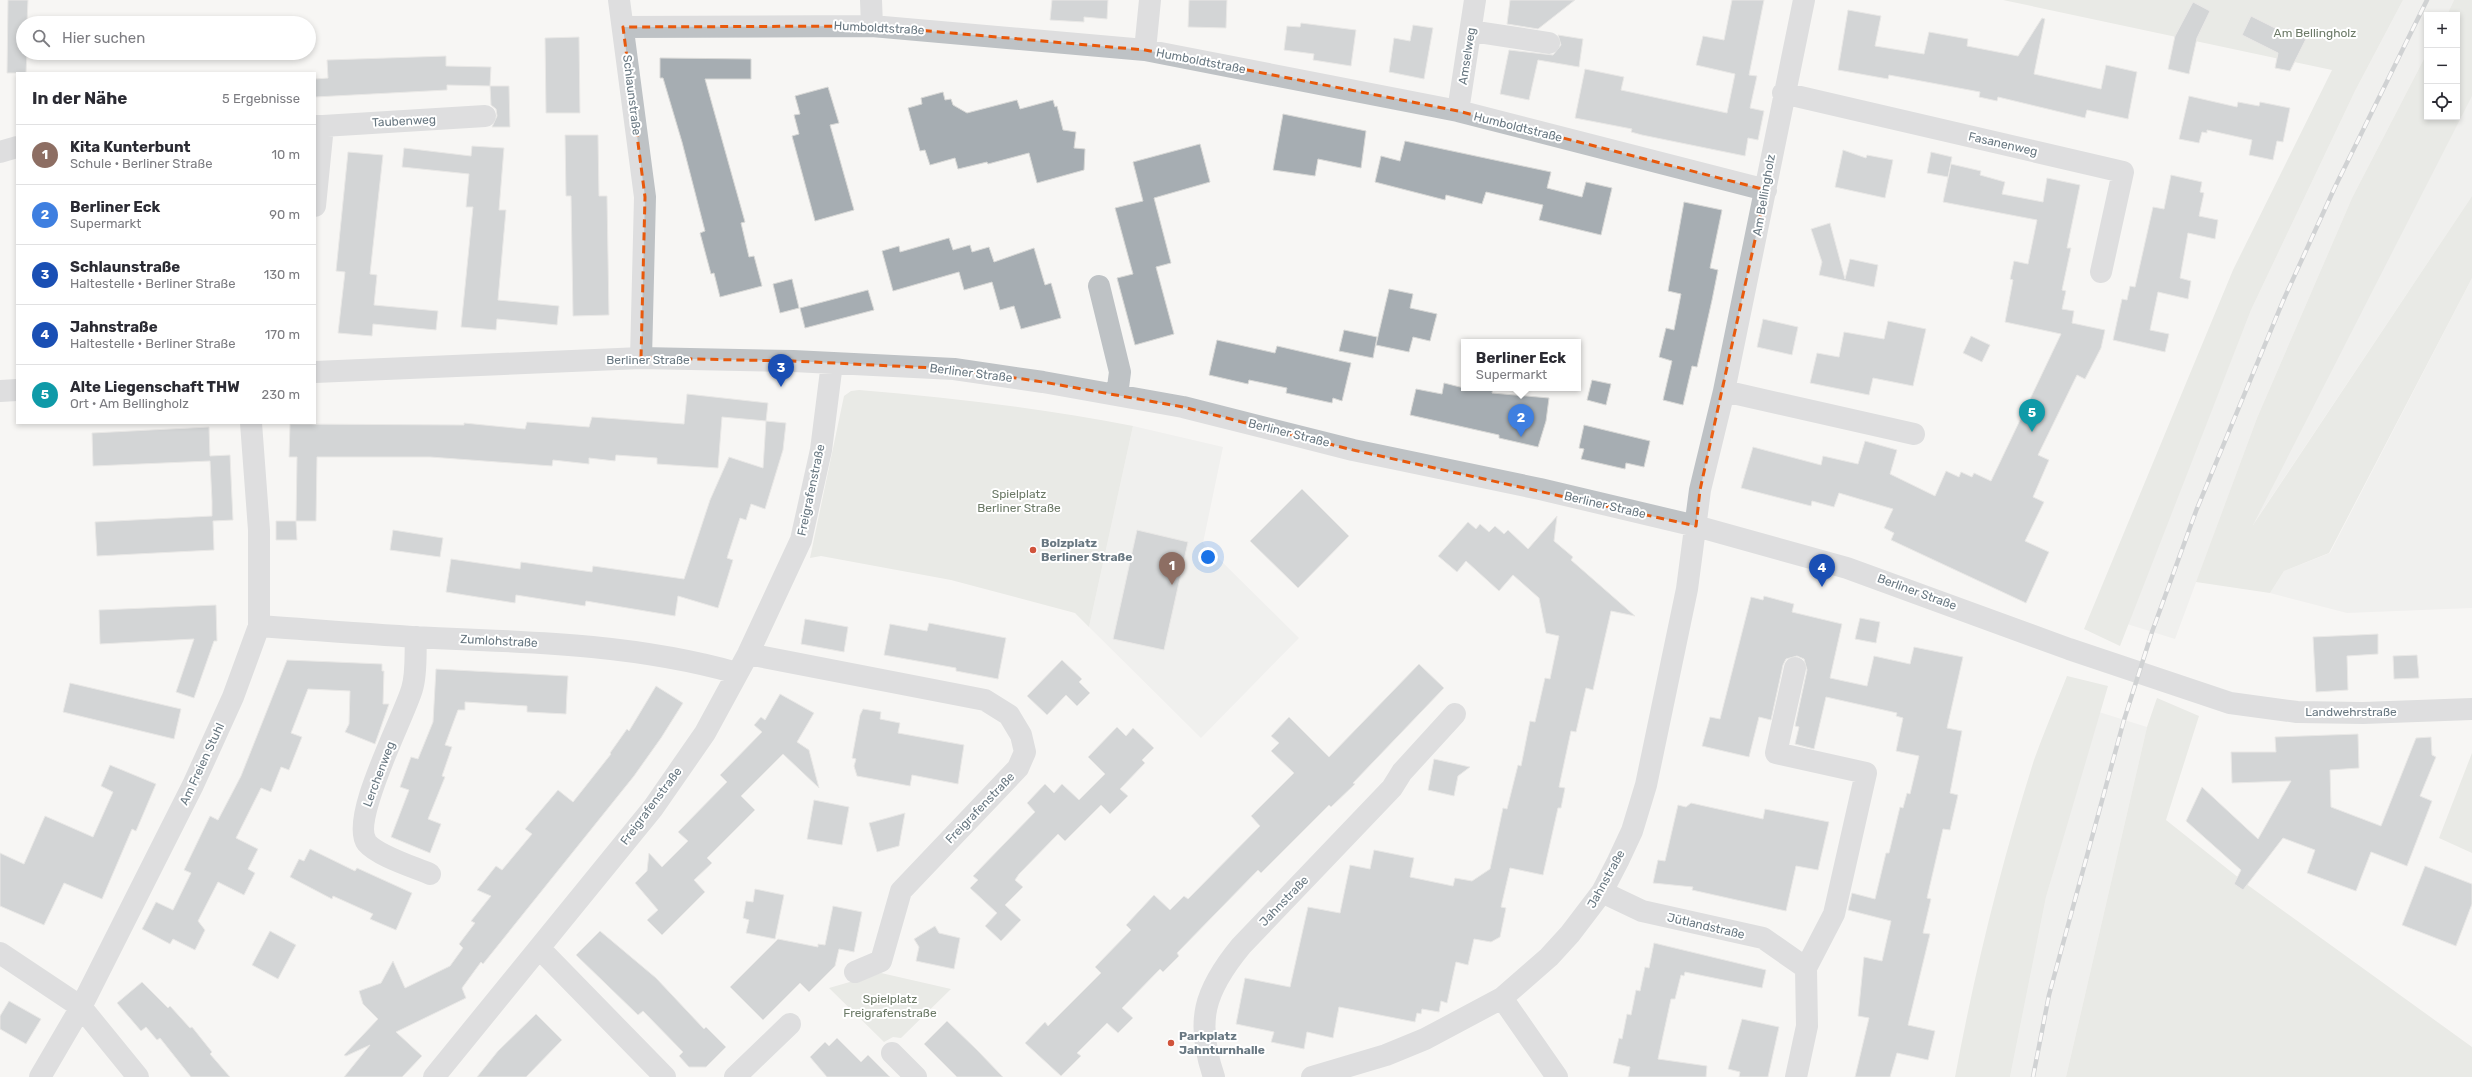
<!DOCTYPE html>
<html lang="de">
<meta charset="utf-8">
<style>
body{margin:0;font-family:Rubik,sans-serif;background:#f2f2f3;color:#2b2b33}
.controls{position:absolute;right:12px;top:12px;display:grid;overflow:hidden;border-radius:0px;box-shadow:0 2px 6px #0003}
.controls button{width:36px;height:36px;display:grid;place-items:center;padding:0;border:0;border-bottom:1px solid #e1e1e2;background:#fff;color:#2b2b33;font:20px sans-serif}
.you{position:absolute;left:1208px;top:557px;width:14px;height:14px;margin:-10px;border:3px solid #fff;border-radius:50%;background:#1a73e8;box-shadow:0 0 0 6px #1a73e833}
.badge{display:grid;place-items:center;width:26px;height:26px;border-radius:50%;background:#d93025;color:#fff;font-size:13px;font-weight:700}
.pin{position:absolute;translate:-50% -33px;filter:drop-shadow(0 1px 2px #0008)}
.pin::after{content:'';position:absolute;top:21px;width:14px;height:12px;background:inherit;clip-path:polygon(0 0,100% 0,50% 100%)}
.popup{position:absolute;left:1461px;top:339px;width:120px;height:52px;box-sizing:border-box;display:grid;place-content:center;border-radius:0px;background:#fff;filter:drop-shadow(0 1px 3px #0005);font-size:13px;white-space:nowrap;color:#7c7c81}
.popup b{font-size:15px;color:#2b2b33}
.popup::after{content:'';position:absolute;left:50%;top:100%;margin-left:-8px;border:8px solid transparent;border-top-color:#fff}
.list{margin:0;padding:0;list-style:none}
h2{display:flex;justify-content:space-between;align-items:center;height:52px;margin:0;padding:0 16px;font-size:17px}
h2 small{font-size:13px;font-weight:400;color:#7c7c81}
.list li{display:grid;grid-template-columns:26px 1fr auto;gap:12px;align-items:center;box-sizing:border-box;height:60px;padding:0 16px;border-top:1px solid #e1e1e2}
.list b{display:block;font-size:15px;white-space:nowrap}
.list p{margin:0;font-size:13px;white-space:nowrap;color:#7c7c81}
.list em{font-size:13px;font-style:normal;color:#7c7c81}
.icon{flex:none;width:22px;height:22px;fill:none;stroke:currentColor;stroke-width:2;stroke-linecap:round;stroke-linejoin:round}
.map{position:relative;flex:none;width:2472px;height:1077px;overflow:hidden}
.search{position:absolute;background:#fff;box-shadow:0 2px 6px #0003;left:16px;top:16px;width:300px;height:44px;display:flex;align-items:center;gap:10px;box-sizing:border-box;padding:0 14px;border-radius:22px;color:#7c7c81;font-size:15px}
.panel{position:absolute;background:#fff;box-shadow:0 2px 6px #0003;left:16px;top:72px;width:300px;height:352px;border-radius:0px}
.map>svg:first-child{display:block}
</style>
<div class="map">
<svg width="2472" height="1077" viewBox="0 0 2472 1077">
<rect width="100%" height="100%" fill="#f7f6f4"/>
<path fill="#e7e8e7" d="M2403,0H2454L2447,15H2427V53L2352,198L2257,418L2175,639L2127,624L2251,310L2355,91Z
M2472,95V196L2250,529Z
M2472,278V608L2347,613L2270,593L2284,571L2330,553Z
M1133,426L1223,447L1203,543L1299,638L1201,738L1089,627Z
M2099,712L2147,727L2066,1077H2010L2046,897Z"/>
<path fill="#d7dbd4" d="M2003,0H2403L2355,91L2251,310L2120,646L2084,629L2233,270L2332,70Z
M2454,0H2472V96L2253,525L2472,196V278L2329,553L2284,571L2270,593L2196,582L2257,418L2352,198L2427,53V117H2457V15H2447Z
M859,390C952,398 1042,408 1133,426L1089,627L1075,613L951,580L821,556L810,558L844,396L851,391Z
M2067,676L2108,686L2046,897L2010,1077H1955C1975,970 2001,864 2034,760C2044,732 2056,704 2067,676Z
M2157,698L2199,716L2166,820L2249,886L2472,1047V1077H2066L2147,727Z
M2472,753V853L2439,838Z
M881,973L951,989L901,1038L893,1037L884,1042L829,988Z"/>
<path fill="#a6adb2" stroke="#d8d8d6" d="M8,0H28L27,23H23V53H27L26,73H7Z
M1052,0H1108L1107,19L1084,17V22L1050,20Z
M1189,0H1227L1226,28L1188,27Z
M1510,0H1575L1538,29L1507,24Z
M1732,0H1764L1749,75L1757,76L1750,108L1764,111L1758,140L1748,138L1745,156L1642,135L1631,132L1632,129L1575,118L1585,69L1624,77L1621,90L1727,113L1735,74L1696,65L1703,36L1724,40Z
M2193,2L2210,11L2197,38L2189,74L2168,69L2175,36Z
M1848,10L1881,16L1875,46L1924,54L1929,32L1968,39L1967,46L2018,56L2042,18L2045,19L2034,74L2101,89L2106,65L2137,72L2128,119L2087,110L2085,118L1998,97L1997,101L1979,97L1980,92L1889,75L1888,79L1838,70Z
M2251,16L2285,33L2288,28L2307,37L2290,71L2275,68L2278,53L2242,35Z
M1301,23L1356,30L1351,66L1313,60L1314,54L1284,50L1287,26L1300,27Z
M1413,25L1433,28L1424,79L1389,72L1394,38L1410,41Z
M1558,35L1583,39L1579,67L1538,60L1529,100L1500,94L1509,50L1553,55L1561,45Z
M579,37L580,113H546L545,38Z
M446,56V66L491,67L490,86L447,85V90L315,97V79L328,78L327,60Z
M660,58L751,59V79H705L745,222L741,223L749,257L754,256L762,286L720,297L714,273L711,274L700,233L705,231L682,142L663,78H660Z
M490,86H509L510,127H492L497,116L496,109L491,105Z
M828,87L839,123L830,125L854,210L815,221L792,136L799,134L794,115L800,114L795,96Z
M943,92L945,100L951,99L953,105L967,113L1017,100L1020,109L1053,100L1055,107L1057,106L1063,130L1076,132L1074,148L1085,149L1084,170L1037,183L1029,153L988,164L987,162L958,169L955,158L930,165L925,150L920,151L908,108L922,104L921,98Z
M2189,96L2237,107L2238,102L2259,106L2260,102L2290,108L2283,142L2277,141L2273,160L2249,155L2252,140L2207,130V133L2202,132L2199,143L2179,139Z
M1283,114L1366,131L1361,168L1318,159L1315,176L1273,170Z
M565,135H598L599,196H607L609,315L573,316L571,196H566Z
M1405,141L1551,172L1547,188L1582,197L1586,182L1612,188L1601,235L1539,220L1543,205L1486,192L1482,204L1446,195L1445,200L1375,182L1381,156L1400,161Z
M1200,144L1210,182L1154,198L1171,263L1156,267L1174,334L1135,345L1117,278L1133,274L1115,208L1143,201L1133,162Z
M472,146L504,148L499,210H506L498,300L559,306L557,325L497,319L496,330L461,327L473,207H466L469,174L402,167L404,148L471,156Z
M1843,150L1866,158L1867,155L1893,160L1885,198L1835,187Z
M348,152L383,155L370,274L377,275L374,305L438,311L436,330L373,324L372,336L338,333L345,272L336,271Z
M1931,152L1952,157L1948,177L1927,173Z
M1951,164L1981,171L1980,175L2005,182L2002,194L2043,202L2047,178L2080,185L2067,248H2071L2062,290L2066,291L2062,309L2074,311L2072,323L2105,330L2101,348L2085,379L2077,375L2038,455L2049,460L2033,497L2044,502L2025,541L2049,552L2026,603L1891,540L1894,533L1884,528L1893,509L1839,493L1834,507L1812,501L1811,506L1741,488L1753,447L1821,465L1823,456L1858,464L1865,441L1897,450L1890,474L1935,496L1946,471L1959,477L1961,472L1972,477L1974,473L1991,481L2061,334L2005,322L2013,280L2010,279L2014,261L2028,264L2037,220L1943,202Z
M2171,175L2202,182L2200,192L2204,193L2199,216L2218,220L2215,239L2188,233L2180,278L2191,281L2188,299L2158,292L2150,330L2169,334L2165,352L2113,340L2122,299L2127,300L2130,286L2135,287L2153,207L2164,209Z
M1684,202L1722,210L1710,268L1718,270L1712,300L1697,367L1692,366L1683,405L1663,400L1672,361L1659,357L1666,328L1674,330L1681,294L1668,291Z
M1830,223L1845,279L1850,259L1878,265L1874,287L1819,275L1822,262L1811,229Z
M949,238L953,250L970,245L972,252L989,247L994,262L1034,248L1045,285L1051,283L1061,318L1021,329L1014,306L1000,310L992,282L964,290L959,272L893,291L882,251L899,246L900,252Z
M792,279L799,308L780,313L773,284Z
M1389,289L1413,294L1410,308L1437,314L1430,341L1413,337L1409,352L1376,345Z
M868,290L874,310L805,328L800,308Z
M1763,319L1798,327L1792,355L1757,347Z
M1888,321L1926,329L1913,386L1873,378L1869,395L1810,383L1817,353L1839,357L1844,332L1884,339Z
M1344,330L1377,337L1373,358L1339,351Z
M1971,336L1990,345L1982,362L1963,353Z
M1217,340L1275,353L1277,346L1351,363L1342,401L1333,398L1332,403L1286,393L1287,388L1249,380L1248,384L1209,375Z
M1592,380L1611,384L1606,405L1587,400Z
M1444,383L1464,388H1493L1492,393L1549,398L1546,421L1538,447L1499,438V435L1410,415L1416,389L1442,394Z
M687,394L768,403L766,421L722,417L718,468L657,464V458L616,455L615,461L589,458V464L553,460L552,466L430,457H317L316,521H296L297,457H289L290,424L464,425V423L525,429L527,422L589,427L592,417L684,424Z
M766,421L786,423L783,450L765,509L751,504L746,520L740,518L727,558L733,560L718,608L678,596L675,616L586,601L585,606L516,595L515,603L446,592L451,559L520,569L521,562L592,572L593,566L684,579L710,500L729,457L763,468Z
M1584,425L1650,441L1644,467L1626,463L1625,469L1581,459L1584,449L1579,448Z
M209,427L210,456L230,455L233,520L213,521L214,550L97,556L95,522L212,516V501L210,461L93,466L92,433Z
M1302,489L1349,536L1298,588L1250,541Z
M1557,516L1554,541L1573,557L1571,560L1635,616L1611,611L1593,690L1586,688L1576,732L1571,731L1559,787L1565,788L1561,808H1558L1543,875L1510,868L1501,907L1506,908L1500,937L1491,942L1474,939L1468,965L1456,962L1447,1003L1441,1001L1439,1012L1422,1009L1421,1014L1417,1013L1415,1022L1339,1007L1333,1038L1307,1032L1304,1049L1271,1042L1274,1032L1236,1024L1245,978L1290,987L1308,907L1340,913L1350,865L1370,869L1374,850L1414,858L1410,877L1453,886L1455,878L1472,881L1490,869L1503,808L1507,809L1518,765L1521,766L1530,721L1535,722L1545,678L1550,679L1559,636L1546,633L1539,598L1513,575L1499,591L1466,561L1457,572L1438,556L1468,522L1476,529L1480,524L1489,532L1495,526L1504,534L1508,530L1528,549Z
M276,521H296L297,540H276Z
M393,530L443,538L440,557L390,550Z
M1137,530L1188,542L1164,650L1113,639Z
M1764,596L1794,604L1792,612L1842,624L1830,678L1867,686L1874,656L1910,664L1914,647L1963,657L1947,728L1962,731L1950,793L1958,795L1950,830L1943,829L1927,898L1931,899L1923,933L1930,934L1908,1025L1935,1031L1928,1060L1897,1053L1890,1077H1855L1869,1018L1858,1016L1864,957L1882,961L1891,921L1848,910L1852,893L1875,899L1886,853H1889L1900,807L1903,808L1907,793L1910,794L1919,756L1896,751L1903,718L1896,716L1897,713L1826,697L1814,749L1795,744L1799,727L1795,726L1807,670L1804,659L1797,656L1786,659L1783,665L1771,720L1759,717L1749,757L1702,746L1710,717L1720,719L1751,597L1763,600Z
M216,605L217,641H214L194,698L176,692L194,639L100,644L99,610Z
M1860,618L1880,622L1876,643L1855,639Z
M805,619L848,627L844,652L801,644Z
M929,623L1006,638L998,679L956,671V668L884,655L890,624L927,631Z
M2378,634V654L2347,656L2348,690L2316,692L2313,637Z
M2417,655L2419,678L2394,679L2393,656Z
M287,660L382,664V671H384L383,704H389L375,744L345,732L349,724L350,691L308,689L291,733L302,737L289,770L281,767L271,792L261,788L236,838L258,849L248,869L255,873L244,895L218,882L198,921L205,930L195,950L173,939L170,944L142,929L156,902L173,910L191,873L184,870L210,816L218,820L241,776Z
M1062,660L1082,679L1079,682L1090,693L1077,706L1066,695L1047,715L1027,696Z
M1419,664L1444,688L1353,783L1355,784L1331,807L1329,805L1261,873L1258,870L1177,953L1179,956L1163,972L1160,969L1122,1008L1133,1018L1118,1033L1107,1023L1077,1053L1081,1056L1061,1076L1025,1043L1045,1022L1048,1026L1101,973L1095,967L1131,930L1126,925L1154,895L1170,910L1184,896L1188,899L1260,826L1251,816L1294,773L1271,751L1279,743L1271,736L1289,717L1329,757Z
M436,669L568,676L567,692L566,714L527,712V706L465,702V710H458L445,745L452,747L442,776L445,777L428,819L441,824L430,853L391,837L409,790L400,787L411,757L418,759L433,722Z
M70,683L181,709L174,739L63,712Z
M656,686L683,703L661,738L634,776L483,964L481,962L462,988L466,998L396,1032L422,1056L402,1077H344L370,1045L346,1056L344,1055L378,1019L363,1004L359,991L381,983L393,961L405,988L450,966L463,948L459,944L475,923L471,921L491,896L477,890L496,866L502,870L532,834L525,829L558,790L573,802L611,754L610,753L627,729L629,731Z
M780,694L814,713L797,742L809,750L819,788L783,754L741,796L755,810L707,858L712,863L694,880L705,892L662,935L647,920L658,910L635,883L647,871L649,853L662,867L688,841L678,832L727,782L720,775L762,732L754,725L761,717L765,720Z
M863,709L881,712L880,719L900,723L898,733L964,745L958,784L912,775L910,786L857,776L854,766L856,759L852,758L860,715Z
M1117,727L1126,736L1133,728L1154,748L1142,760L1145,763L1120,789L1128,796L1110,814L1101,805L1065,841L1058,834L1019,874L1015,880L1023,887L1005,905L1021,920L1001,941L985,926L997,913L970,888L978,880L973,876L1035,812L1027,803L1045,784L1054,793L1062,784L1079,800L1105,774L1088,757Z
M2358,734L2359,768L2330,770L2331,807L2381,826L2416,738L2431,737L2432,755L2436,757L2420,796L2432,801L2407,866L2371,852L2356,891L2307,873L2315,850L2283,838L2243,890L2234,884L2241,870L2186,821L2202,787L2258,839L2291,781L2232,783L2231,752H2276L2275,737Z
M1434,759L1470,767L1458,776L1454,796L1428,790Z
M110,765L156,784L136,831L132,829L102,899L64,883L44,925L0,906V853L24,864L45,816L93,837L113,792L101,786Z
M814,800L849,807L842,845L807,839Z
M1691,803L1763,819L1765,809L1829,822L1818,870L1796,866L1786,911L1692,890L1693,887L1653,883L1658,860L1665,861L1678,805L1686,807Z
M905,813L899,846L877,852L869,823Z
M310,849L355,871L357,868L412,893L396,930L370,919L373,914L333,896L332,899L290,877L299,859L304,861Z
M2425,866L2472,884V904L2456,946L2402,925Z
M755,889L784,895L775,939L746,933L749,920L743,918L746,901L753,902Z
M833,906L862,912L854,952L839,949L835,966L809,992L800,983L763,1020L730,987L778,939L818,947V944L825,945Z
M935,926L939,933L960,938L954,969L916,961L919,947L914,939Z
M270,931L296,945L278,979L252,965Z
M600,931L656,978L704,1029L706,1027L726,1047L706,1067H689L679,1056L683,1052L643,1011L638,1015L576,955Z
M1654,943L1766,970L1762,988L1685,972L1684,976L1681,975L1675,999H1671L1658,1059L1707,1066L1706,1077H1628L1630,1067L1613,1063L1619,1038L1622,1039L1627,1014L1631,1015L1636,990L1640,991L1645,967L1649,968Z
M142,982L168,1008L170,1006L190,1028L192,1027L212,1052L210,1054L230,1077H191L160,1038L157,1040L146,1027L141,1031L117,1003Z
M9,1001L41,1019L26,1044L0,1029V1016Z
M536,1014L562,1040L526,1077H477L498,1051Z
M1742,1019L1779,1027L1768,1077H1739L1740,1072L1728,1069Z
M947,1021L977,1050L1003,1077H957L924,1044Z
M837,1038L861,1062L868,1055L890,1077H827L810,1057L825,1042L829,1046Z"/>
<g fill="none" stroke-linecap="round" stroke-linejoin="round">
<path stroke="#bec2c5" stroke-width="22" d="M619,0L645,197L641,358
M871,0L872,26
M623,27L872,26L1145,50L1458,111L1766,190
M1471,31L1549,43
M1145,50L1150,0
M1783,93L2123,172L2101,272
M1458,111L1475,0
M315,126H323L315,206
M323,126L485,116
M0,152L17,147
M1099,286L1120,372L1117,395
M315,372L641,358L793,361L954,369L1043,382L1183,407L1353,450L1540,489L1696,526L1847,568L2069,649L2230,703L2297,712L2363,713L2472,709
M0,391L17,390
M1724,391L1914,434
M259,626C317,630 376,635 434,638C537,642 638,645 737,673
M416,637C415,653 417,673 412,689C404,717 349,820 367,843C378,856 414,867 430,874
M748,654L985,700L1009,715L1021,735L1025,752L1018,768L901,891L881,961L855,972
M1795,668L1776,753L1866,773L1834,914L1806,968L1807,1026L1796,1077
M1602,892L1642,911L1763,938L1806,968
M539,948L665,1077
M0,953L81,1007L138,1077
M1502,998L1557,1077
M892,1053L916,1077
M40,1077L81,1007L193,785L233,697L259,626V530L251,423
M434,1077L653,808L705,733L748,654L801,540L821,450L832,363
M735,1077L790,1024
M1214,1077C1195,1021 1204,991 1241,946L1392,788L1402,772L1455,714
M1312,1077L1386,1055L1425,1039L1502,998L1549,957L1570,934L1602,892L1618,861L1632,831L1646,785L1687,589L1700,490L1724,391L1804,0"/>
<defs>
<path id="rail" d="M2033,1077L2049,995L2124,720L2152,632L2196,511L2283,301L2335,187L2427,0"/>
</defs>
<use href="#rail" stroke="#a0a6ab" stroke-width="4.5"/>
<use href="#rail" stroke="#fff" stroke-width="3" stroke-dasharray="9" stroke-linecap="butt"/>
</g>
<path d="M0 0H2472V1077H0ZM872,26L1145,50L1458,111L1766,190L1700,490L1696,526L1353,450L1183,407L1043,382L954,369L793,361L641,358L645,197L623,27Z" fill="#f7f6f4" fill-opacity=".55" fill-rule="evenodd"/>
<path fill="none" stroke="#e8590c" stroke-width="3" stroke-dasharray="8 5" stroke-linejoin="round" d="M872,26L1145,50L1458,111L1766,190L1700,490L1696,526L1353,450L1183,407L1043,382L954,369L793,361L641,358L645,197L623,27Z"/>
<g fill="#d0533b" stroke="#fff" stroke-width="1.5">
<circle cx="1033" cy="550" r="4"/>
<circle cx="1171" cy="1043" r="4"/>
</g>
<g text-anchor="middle" stroke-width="4" stroke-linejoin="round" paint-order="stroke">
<g font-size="12" fill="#697882" stroke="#fff">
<text transform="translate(879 28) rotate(3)" y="4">Humboldtstraße</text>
<text transform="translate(1467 56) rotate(-81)" y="4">Amselweg</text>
<text transform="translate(1201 61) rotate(11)" y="4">Humboldtstraße</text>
<text transform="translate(632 95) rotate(83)" y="4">Schlaunstraße</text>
<text transform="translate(404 121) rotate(-3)" y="4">Taubenweg</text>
<text transform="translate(1518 127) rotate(14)" y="4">Humboldtstraße</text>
<text transform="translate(2003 144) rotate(13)" y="4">Fasanenweg</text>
<text transform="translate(1764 195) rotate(-80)" y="4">Am Bellingholz</text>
<text x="648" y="364">Berliner Straße</text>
<text transform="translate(971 373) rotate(7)" y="4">Berliner Straße</text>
<text transform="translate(1289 433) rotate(14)" y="4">Berliner Straße</text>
<text transform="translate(811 490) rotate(-78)" y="4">Freigrafenstraße</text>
<text transform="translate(1605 505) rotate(13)" y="4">Berliner Straße</text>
<text transform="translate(1917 592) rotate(20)" y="4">Berliner Straße</text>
<text transform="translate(499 641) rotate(3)" y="4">Zumlohstraße</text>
<text x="2351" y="716">Landwehrstraße</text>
<text transform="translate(202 764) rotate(-65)" y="4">Am Freien Stuhl</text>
<text transform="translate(379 774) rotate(-69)" y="4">Lerchenweg</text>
<text transform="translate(651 806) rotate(-53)" y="4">Freigrafenstraße</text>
<text transform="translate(980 808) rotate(-46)" y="4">Freigrafenstraße</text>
<text transform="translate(1606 879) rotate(-61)" y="4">Jahnstraße</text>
<text transform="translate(1284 901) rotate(-46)" y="4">Jahnstraße</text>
<text transform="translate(1706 926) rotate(13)" y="4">Jütlandstraße</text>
</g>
<g font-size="12" fill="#6c7a67" stroke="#fff">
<text x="2315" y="37">Am Bellingholz</text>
<text x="1019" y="498">Spielplatz<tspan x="1019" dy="14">Berliner Straße</tspan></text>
<text x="890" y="1003">Spielplatz<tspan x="890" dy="14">Freigrafenstraße</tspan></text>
</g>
<g font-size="12" font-weight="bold" fill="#697882" stroke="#fff" text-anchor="start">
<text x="1041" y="547">Bolzplatz<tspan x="1041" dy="14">Berliner Straße</tspan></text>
<text x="1179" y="1040">Parkplatz<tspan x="1179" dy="14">Jahnturnhalle</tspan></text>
</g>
</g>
</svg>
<div class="controls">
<button>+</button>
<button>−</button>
<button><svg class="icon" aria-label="locate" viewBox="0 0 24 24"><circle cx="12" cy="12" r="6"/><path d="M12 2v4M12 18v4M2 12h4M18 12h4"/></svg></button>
</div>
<div class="you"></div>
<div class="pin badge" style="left:1172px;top:585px;background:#8d6e63">1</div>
<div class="pin badge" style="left:1521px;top:437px;background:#3f7fe0">2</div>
<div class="popup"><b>Berliner Eck</b>Supermarkt</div>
<div class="pin badge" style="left:781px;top:387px;background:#1a4fb4">3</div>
<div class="pin badge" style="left:1822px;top:587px;background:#1a4fb4">4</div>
<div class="pin badge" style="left:2032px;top:432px;background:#0f9aa8">5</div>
<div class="search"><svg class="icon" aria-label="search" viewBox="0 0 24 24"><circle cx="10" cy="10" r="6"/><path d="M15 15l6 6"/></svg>Hier suchen</div>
<section class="panel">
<h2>In der Nähe<small>5 Ergebnisse</small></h2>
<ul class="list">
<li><span class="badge" style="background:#8d6e63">1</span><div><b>Kita Kunterbunt</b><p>Schule · Berliner Straße</p></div><em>10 m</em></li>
<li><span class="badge" style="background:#3f7fe0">2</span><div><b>Berliner Eck</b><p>Supermarkt</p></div><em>90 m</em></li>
<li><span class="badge" style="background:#1a4fb4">3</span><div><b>Schlaunstraße</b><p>Haltestelle · Berliner Straße</p></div><em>130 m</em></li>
<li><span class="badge" style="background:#1a4fb4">4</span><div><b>Jahnstraße</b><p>Haltestelle · Berliner Straße</p></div><em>170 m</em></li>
<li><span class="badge" style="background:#0f9aa8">5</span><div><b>Alte Liegenschaft THW</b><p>Ort · Am Bellingholz</p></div><em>230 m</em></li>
</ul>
</section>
</div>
